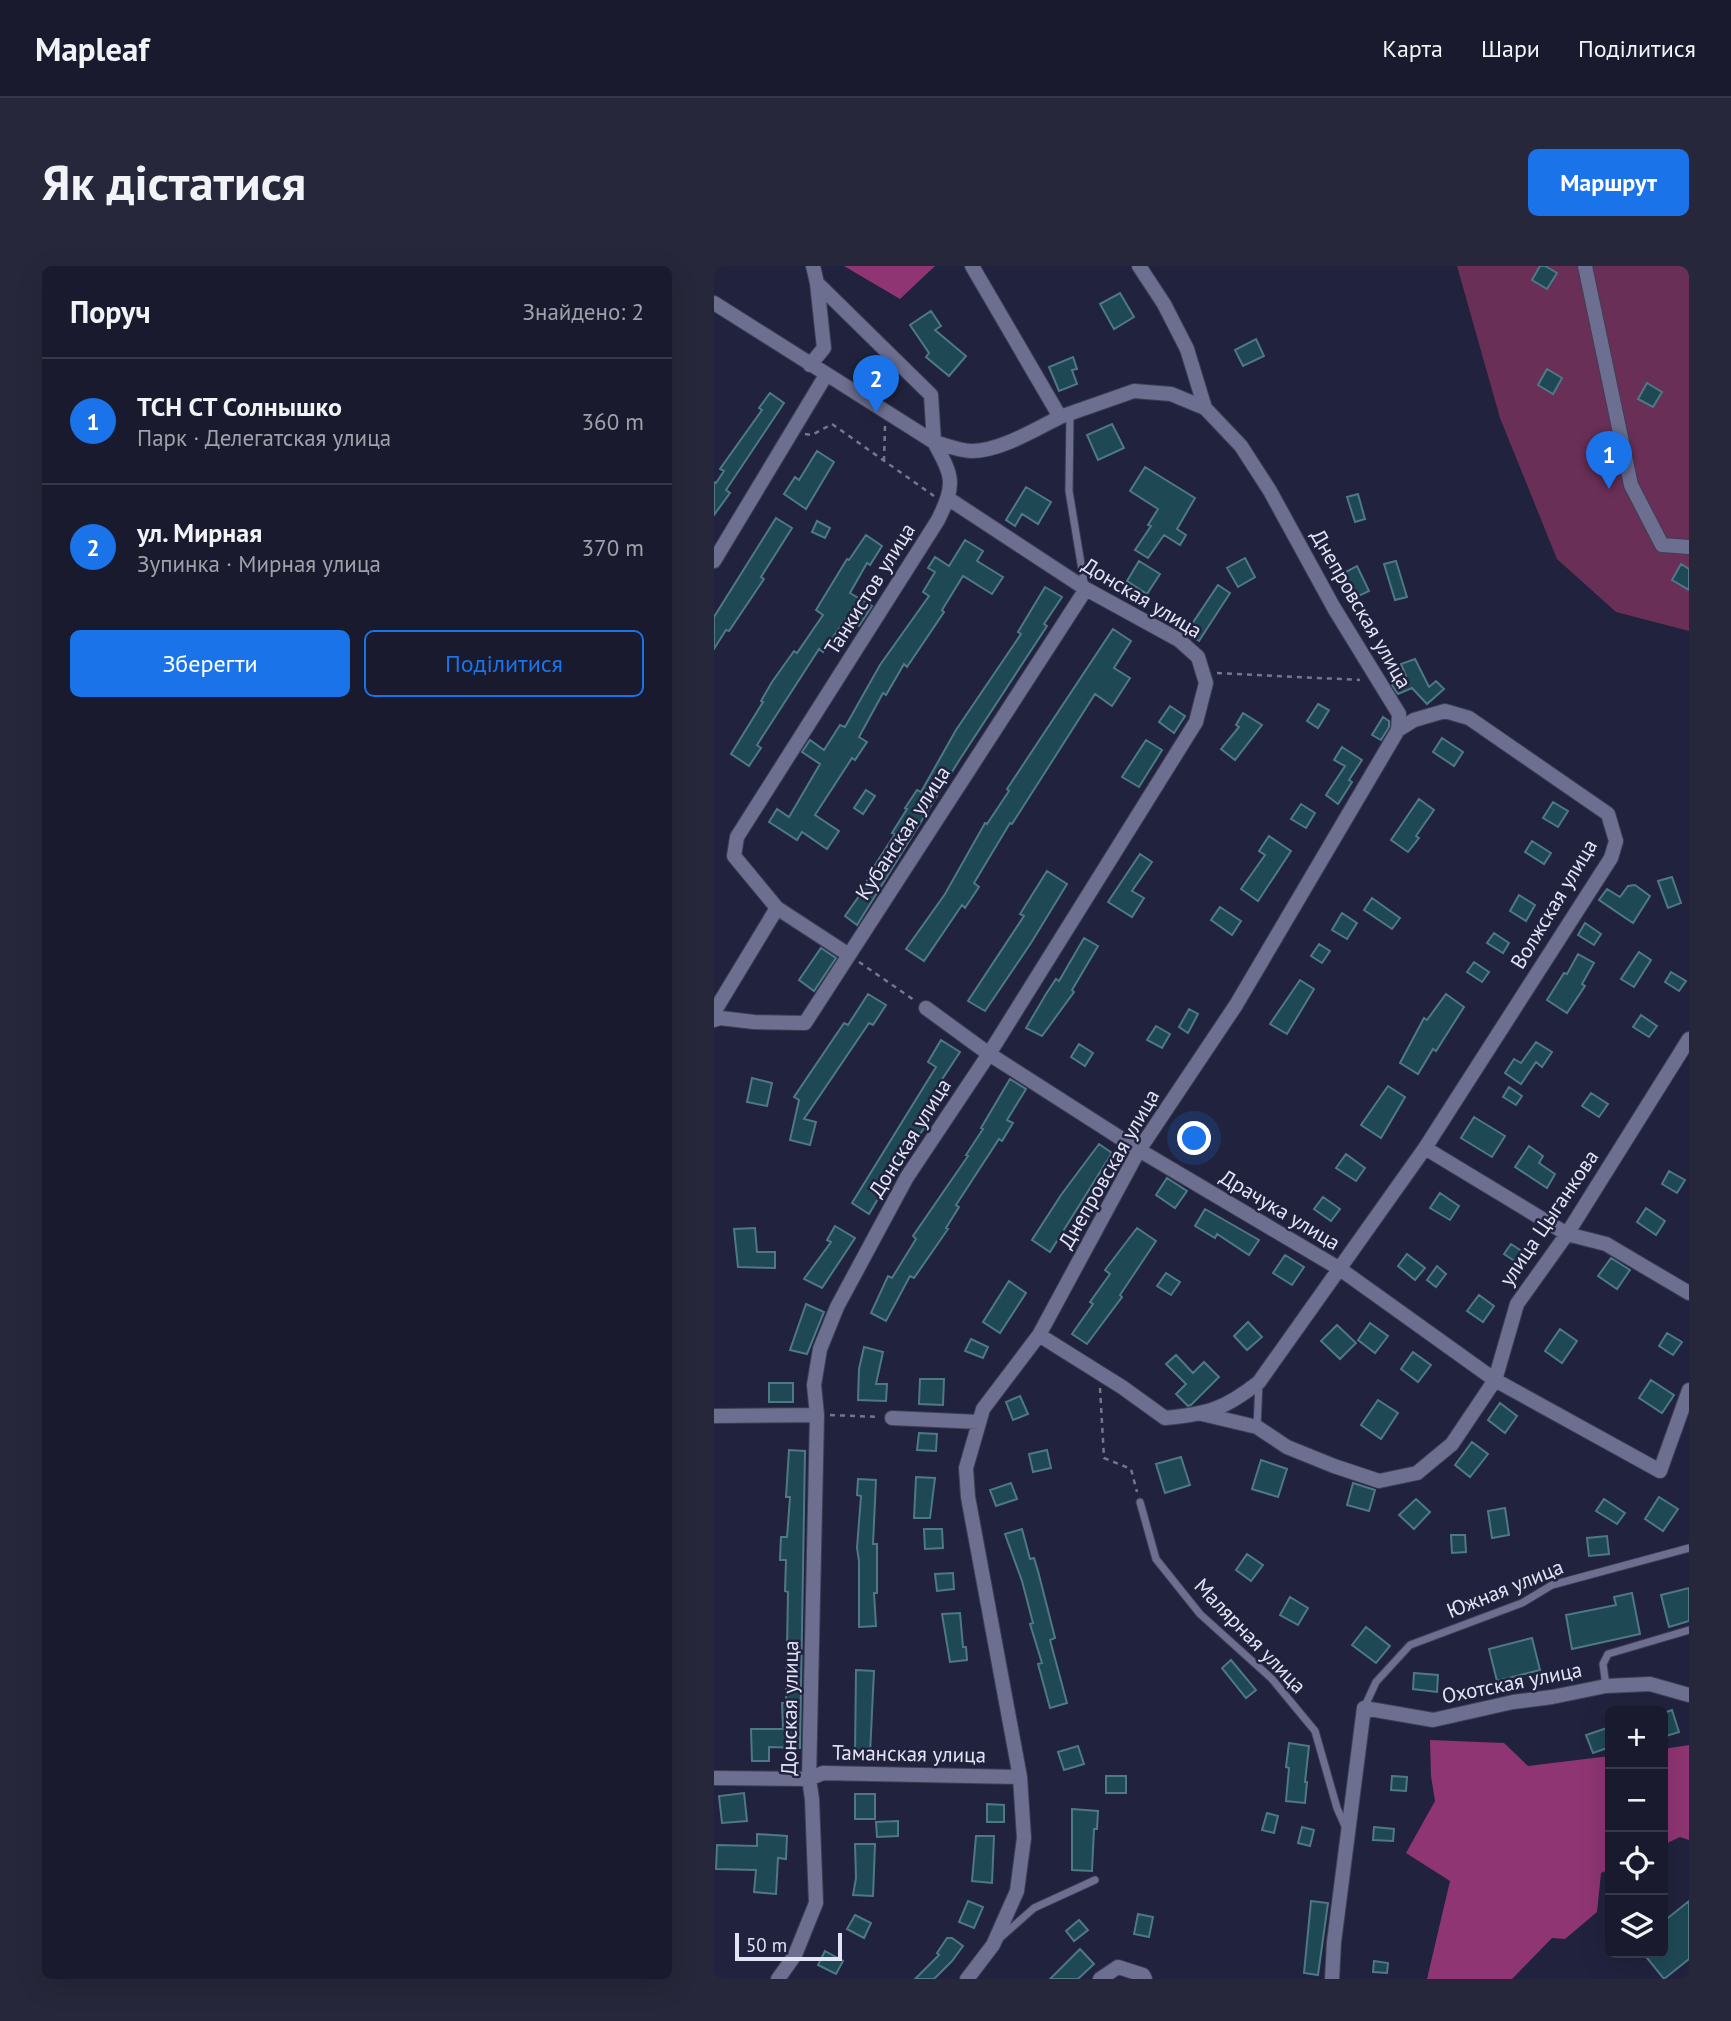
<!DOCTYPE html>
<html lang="uk">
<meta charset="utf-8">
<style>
body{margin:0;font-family:"PT Sans",sans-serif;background:#26273a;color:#f1f3f6}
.controls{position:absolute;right:21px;bottom:21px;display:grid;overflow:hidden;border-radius:10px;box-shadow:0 7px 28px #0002}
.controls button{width:63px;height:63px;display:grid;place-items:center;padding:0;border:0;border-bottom:2px solid #37384a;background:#191a2e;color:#f1f3f6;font:35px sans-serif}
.scale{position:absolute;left:21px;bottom:18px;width:107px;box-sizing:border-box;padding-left:7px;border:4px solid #e2e4f6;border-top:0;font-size:19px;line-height:24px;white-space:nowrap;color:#e2e4f6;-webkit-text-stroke:5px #21223d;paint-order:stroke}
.you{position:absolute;left:481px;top:873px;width:24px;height:24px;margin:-18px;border:5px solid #fff;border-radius:50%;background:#1a73e8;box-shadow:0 0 0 10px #1a73e833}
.badge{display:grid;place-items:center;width:46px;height:46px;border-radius:50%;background:#1a73e8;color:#fff;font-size:23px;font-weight:700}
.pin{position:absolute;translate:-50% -58px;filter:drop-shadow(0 2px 4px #0008)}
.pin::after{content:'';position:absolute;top:37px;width:24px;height:21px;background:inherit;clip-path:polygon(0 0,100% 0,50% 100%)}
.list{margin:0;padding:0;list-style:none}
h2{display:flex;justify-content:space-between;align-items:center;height:91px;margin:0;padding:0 28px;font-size:30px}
h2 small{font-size:23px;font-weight:400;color:#9fa1aa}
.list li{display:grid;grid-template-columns:46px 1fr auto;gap:21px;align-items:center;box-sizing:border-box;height:126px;padding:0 28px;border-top:2px solid #37384a}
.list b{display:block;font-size:26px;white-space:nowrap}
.list p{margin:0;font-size:23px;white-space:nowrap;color:#9fa1aa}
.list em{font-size:23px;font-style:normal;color:#9fa1aa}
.actions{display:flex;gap:14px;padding:21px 28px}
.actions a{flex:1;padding:16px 0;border:2px solid #1a73e8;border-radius:10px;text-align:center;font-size:24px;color:#1a73e8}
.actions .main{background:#1a73e8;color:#fff}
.icon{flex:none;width:38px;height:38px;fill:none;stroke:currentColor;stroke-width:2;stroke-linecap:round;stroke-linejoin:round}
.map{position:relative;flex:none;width:975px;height:1713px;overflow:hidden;border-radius:10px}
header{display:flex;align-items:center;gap:42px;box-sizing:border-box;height:98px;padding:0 35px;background:#191a2e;border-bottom:2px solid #37384a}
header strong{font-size:33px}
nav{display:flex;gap:38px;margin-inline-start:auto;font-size:24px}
.intro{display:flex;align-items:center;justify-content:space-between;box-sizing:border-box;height:168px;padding:0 42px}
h1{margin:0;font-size:49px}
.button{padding:18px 32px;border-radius:10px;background:#1a73e8;color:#fff;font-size:24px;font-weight:700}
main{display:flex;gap:42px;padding:0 42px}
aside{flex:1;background:#191a2e;border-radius:10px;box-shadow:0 7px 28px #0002}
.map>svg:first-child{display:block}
</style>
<header>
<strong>Mapleaf</strong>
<nav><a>Карта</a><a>Шари</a><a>Поділитися</a></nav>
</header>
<div class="intro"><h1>Як дістатися</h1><a class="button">Маршрут</a></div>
<main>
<aside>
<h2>Поруч<small>Знайдено: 2</small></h2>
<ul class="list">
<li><span class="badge">1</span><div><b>ТСН СТ Солнышко</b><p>Парк · Делегатская улица</p></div><em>360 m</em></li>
<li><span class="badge">2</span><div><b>ул. Мирная</b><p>Зупинка · Мирная улица</p></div><em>370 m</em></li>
</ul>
<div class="actions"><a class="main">Зберегти</a><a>Поділитися</a></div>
</aside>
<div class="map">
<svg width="975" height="1713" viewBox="0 0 975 1713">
<rect width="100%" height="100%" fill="#21223d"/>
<path fill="#6a2f57" d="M743,0H975V365L902,346L843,293L786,152Z"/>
<path fill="#8f3573" d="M130,0H221L186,33Z
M716,1474L790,1477L814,1500L896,1490V1603L887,1607L883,1646L851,1673L838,1672L798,1713H713L736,1615L692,1587L721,1535L717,1510Z
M975,1479V1574L966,1571L949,1579V1483Z"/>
<path fill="#1f4855" stroke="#4e7886" stroke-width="2" d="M826,0H831L843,7L833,23L818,14Z
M406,27L420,51L400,63L386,38Z
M217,45L227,60L221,64L252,90L235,110L212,91L215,87L196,59Z
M542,73L550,90L529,100L521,84Z
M359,91L363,103L358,104L363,118L345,125L335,101Z
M833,103L848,112L839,128L824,119Z
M933,117L948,126L939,141L924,133Z
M56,127L70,137L12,224L16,227L0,249V216L2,217L10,205L6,203L48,144L45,142Z
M398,158L410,182L384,194L373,169Z
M103,185L120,196L92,243L70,228L81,211L85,214Z
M431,201L481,232L463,263L472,269L466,279L450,269L434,292L421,284L437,260L434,259L444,243L416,225Z
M312,221L337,236L324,258L308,248L301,260L292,254Z
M644,228L651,253L641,256L633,231Z
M62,252L78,262L47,311L50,313L15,365L12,364L0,383V351Z
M103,255L116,262L111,272L98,266Z
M152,269L168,280L156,299L153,297L136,327L158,340L145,360L132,352L109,386L105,383L43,479L47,482L35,500L17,488L49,436L47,435L58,416L80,385L83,387L109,349L102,344L133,293L135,294Z
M251,274L269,285L263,295L289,311L278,328L249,310L228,344L230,346L193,401L190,398L172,429L169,427L145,471L153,476L141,494L138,492L101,549L125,565L113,583L88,566L83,574L55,556L63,543L75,551L106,498L88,486L96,474L110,484L126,459L131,461L166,399L215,330L209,326L221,306L214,302L221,291L235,300Z
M531,292L541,311L524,321L513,302Z
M425,295L446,308L433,328L413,315Z
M682,295L693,331L681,334L670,298Z
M967,298L975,303V324L958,314Z
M643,300L655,325L638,333L626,309Z
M504,319L516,327L485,375L472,367Z
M331,321L348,331L330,358L333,360L246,493L143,659L131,650L150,623L148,622L163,600L161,599L181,568L178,567L193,543L191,542L203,524L207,526L242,464L307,368L304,366Z
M399,363L417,375L400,402L416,412L398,440L381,428L298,558L296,557L260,617L265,621L251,642L248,639L210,695L192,683L231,628L271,557L273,558L295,525L293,523Z
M701,393L715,421L722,415L730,423L713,438L698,422L684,428L678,419L692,410L687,398Z
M604,438L615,444L604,462L593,455Z
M456,440L471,450L460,467L445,456Z
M529,447L548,459L521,494L507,483L525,461L522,459Z
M669,451L675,455V461L667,474L658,469Z
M728,472L749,486L740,500L719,486Z
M432,474L448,484L425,521L408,511Z
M628,481L648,494L635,514L638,516L624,538L612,529L631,500L620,494Z
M152,524L161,530L149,548L140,542Z
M705,533L720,544L702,570L705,572L694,586L677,574Z
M839,536L854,545L844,561L829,552Z
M587,538L601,547L592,562L577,553Z
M555,570L577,585L544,635L527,623L551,589L545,585Z
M818,575L837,587L830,598L811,586Z
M426,588L438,596L418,625L430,632L418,651L394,636Z
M333,605L353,618L317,677L271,745L254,735L310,650L306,648Z
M958,611L967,637L954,642L944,615Z
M921,619L936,630L919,657L885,634L893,623L906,631L914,620Z
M805,629L821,639L812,655L796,645Z
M658,632L686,652L678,663L650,644Z
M506,641L527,655L518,669L497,654Z
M628,647L643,657L633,673L618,664Z
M871,657L887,668L880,679L864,669Z
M780,667L795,677L789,687L773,677Z
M370,672L384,680L358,724L360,726L328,770L312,762L332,728L342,713L345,715Z
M605,678L616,685L608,697L597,690Z
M107,682L122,692L100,725L85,714Z
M925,686L937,694L920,721L907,713Z
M864,688L880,697L868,718L871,720L853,747L833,734L850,707L853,708Z
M760,696L775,706L768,716L753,706Z
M957,706L972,715L965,725L951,716Z
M586,714L600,723L573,768L556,758Z
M154,728L172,739L159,759L155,757L90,853L102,856L96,879L76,874L85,834L80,831L130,757L134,759Z
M732,728L750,741L722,785L719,783L704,808L686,797L710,752L713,754Z
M475,743L484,748L474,767L465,761Z
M927,749L943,760L935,771L919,761Z
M442,760L456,768L448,782L433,774Z
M227,774L246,786L225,818L233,823L215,850L218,851L182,902L155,948L138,937L222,801L214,796Z
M822,776L838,786L828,801L822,796L807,818L791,807L800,793L807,797Z
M365,778L379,787L371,800L357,791Z
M38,812L58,817L53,840L33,836Z
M296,813L312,823L293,854L299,857L288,875L285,873L242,939L245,941L232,962L234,963L200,1012L196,1010L172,1055L157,1047L174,1010L178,1012L202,973L199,970L254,890L252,889L269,863L267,862Z
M674,820L691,831L667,872L647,859Z
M795,821L808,830L802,839L789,831Z
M877,827L894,838L885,851L868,840Z
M760,851L791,870L778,891L747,872Z
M385,878L398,887L336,986L318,974L347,929Z
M815,880L829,890L825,897L841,908L833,922L801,901Z
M632,888L651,902L642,915L622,902Z
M955,905L971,914L963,927L948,918Z
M453,912L473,925L461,942L442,929Z
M726,927L745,940L736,954L716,942Z
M609,931L626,943L617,955L600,943Z
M932,942L951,955L942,969L923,956Z
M491,943L545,974L535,989L503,968L501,972L481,960Z
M121,960L141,972L108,1022L90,1013L117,976L113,974Z
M41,962L43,986H61V1002L24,1001L20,963Z
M423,962L442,975L406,1029L408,1031L373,1078L358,1068L379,1038L376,1036L396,1008L391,1004Z
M797,978L812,988L805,998L790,988Z
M693,988L711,1002L701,1014L684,1000Z
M571,989L590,1001L578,1019L559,1007Z
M897,992L916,1004L903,1023L884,1010Z
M723,1000L732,1008L722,1021L713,1014Z
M452,1007L466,1016L457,1029L443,1020Z
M295,1015L312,1027L286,1067L269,1056Z
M765,1029L780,1040L769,1056L753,1045Z
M92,1038L110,1046L93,1088L76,1084Z
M534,1056L548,1071L533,1084L520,1070Z
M656,1057L674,1070L661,1087L644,1074Z
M623,1059L642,1077L626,1093L607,1075Z
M846,1063L863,1075L848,1097L831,1085Z
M953,1067L968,1076L959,1089L945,1080Z
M257,1073L274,1081L269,1092L251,1085Z
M150,1081L169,1086L162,1118H173L172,1135L144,1134L145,1103Z
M699,1086L717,1099L704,1116L687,1103Z
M462,1089L479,1107L490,1096L505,1111L477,1139L474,1140L462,1128L472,1118L452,1098Z
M206,1113H230L229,1139L205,1138Z
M937,1114L960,1129L948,1147L925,1132Z
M55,1117H79V1136H55Z
M306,1130L314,1148L299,1154L292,1136Z
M664,1134L684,1147L667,1173L647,1159Z
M786,1137L803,1150L791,1167L774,1154Z
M205,1167L223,1168L222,1185L203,1184Z
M758,1176L774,1188L756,1211L741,1199Z
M75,1184L91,1185L86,1482L55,1481V1495H38L37,1463H69L68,1437H72L74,1326L71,1325L72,1294H66L67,1271H73L76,1231H72Z
M333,1184L337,1202L319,1206L315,1188Z
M467,1191L476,1219L451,1227L442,1198Z
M547,1194L573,1203L564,1231L538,1223Z
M202,1211L221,1212L216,1252H200Z
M144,1213L162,1214L159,1278H163V1327H160L162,1360L145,1361V1295L143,1282L147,1230L143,1229Z
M297,1217L303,1233L282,1240L276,1224Z
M639,1217L661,1224L655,1245L633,1239Z
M945,1231L964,1243L949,1265L931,1253Z
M702,1233L716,1246L700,1263L685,1249Z
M890,1233L911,1247L903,1258L882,1245Z
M791,1242L795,1269L778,1272L774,1245Z
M210,1263H228L229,1282L211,1283Z
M308,1263L316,1293L320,1292L324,1305L341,1372L336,1374L353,1437L336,1442L324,1398L328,1397L316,1358L319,1357L308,1315L291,1268Z
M737,1269H751L752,1286L738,1287Z
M893,1270L895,1288L875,1290L873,1272Z
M533,1288L549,1299L537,1315L522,1304Z
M239,1307L240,1323L223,1325L221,1308Z
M975,1322V1355L955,1361L947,1329Z
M918,1327L926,1368L858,1383L852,1349L902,1339L900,1331Z
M576,1331L594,1342L584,1359L566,1349Z
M246,1347L249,1381H252L253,1394L236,1396L228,1348Z
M652,1361L676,1380L662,1397L638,1379Z
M818,1372L826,1404L783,1415L775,1383Z
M517,1394L542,1424L532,1432L508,1402Z
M142,1404L160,1405L156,1488H141Z
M700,1407L724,1409L723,1426L699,1423Z
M958,1444L965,1466L949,1471V1447Z
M896,1461V1481L879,1487L872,1469Z
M575,1477L595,1480L591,1516H593L591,1537L572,1535L575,1502L572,1501Z
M364,1480L370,1498L350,1504L344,1486Z
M392,1510H412V1527H392Z
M678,1510L693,1511L692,1525L677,1524Z
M30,1527L33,1555L8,1557L5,1530Z
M141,1528H161V1553H141Z
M273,1538L290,1539V1556H273Z
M358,1543L384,1545L383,1563H380L378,1605L358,1604Z
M553,1547L564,1550L560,1567L548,1564Z
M184,1555V1570L163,1571L162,1556Z
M588,1561L600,1564L596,1580L584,1577Z
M660,1561L680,1563L679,1575L659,1574Z
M43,1568L73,1570L72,1593L64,1592L62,1628L40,1626L42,1604L2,1603L3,1579L43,1580Z
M262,1570H280L278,1617L258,1615Z
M141,1578H161L159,1630L139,1629L142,1612Z
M254,1635L269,1641L260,1662L245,1656Z
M597,1635L614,1637L604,1709L590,1707Z
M975,1635V1693L950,1713L929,1687H949V1656Z
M424,1648L439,1651L435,1671L420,1668Z
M141,1649L157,1657L150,1672L133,1663Z
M365,1654L374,1664L360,1675L352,1665Z
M233,1672H238L249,1680L238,1695L220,1713H201L225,1689L223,1687Z
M366,1683L380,1698L364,1713H336Z
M111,1685L129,1695L122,1708L104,1699Z
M660,1695L674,1697L673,1707L659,1706Z"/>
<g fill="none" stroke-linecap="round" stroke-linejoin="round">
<defs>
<path id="lane" d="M356,147L355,225L371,322
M543,1161L545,1116
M426,1236L442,1293L486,1348L558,1413L601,1465L623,1542L631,1560
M892,1420L889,1398L894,1388L975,1364
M650,1442L662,1416L696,1379L808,1337L838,1319L975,1282
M285,1673L320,1642L381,1614"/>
<path id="street" d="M425,0L450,38L473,83L491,142
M871,0L917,219L948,279L975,281
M103,17L217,129L220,176
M0,37L220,176
M96,99L110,82L103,17L99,0
M0,295L112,109
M63,642L135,689
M212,742L275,788L425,884L626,1003L781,1114L946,1205L975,1124
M0,746L63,642L20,590L23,571L224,254C242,217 239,211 220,176C232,179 246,185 258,185C286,185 322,163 346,151L258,0
M0,754L6,752L40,756L91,757L372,323
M711,882L853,968L892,978L975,1027
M325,1069L408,1121L451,1152C494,1148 511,1143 545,1116L711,882L897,592L902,575L894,548L755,452L731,445L700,454L684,464
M488,1148L543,1161L573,1181L620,1200L665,1215L703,1207L738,1178L781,1114L803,1038L853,968L975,773
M0,1150L103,1149
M178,1152L265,1156
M0,1512L95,1513L109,1507L306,1511
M64,1713L81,1689L102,1637L98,1533L95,1513L103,1149L100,1119L106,1083L123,1041L193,911L275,788L482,456L492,417L484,391L465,374L372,323L235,233
M253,1713L279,1679L303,1625L310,1572L306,1511L254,1231L252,1202L269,1143L325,1069L425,884L522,739L684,464L685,448L620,342L556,225L527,180L491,142L457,128L420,125L346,151
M386,1713L404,1701L429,1709L431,1713
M618,1713L620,1676L650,1442L719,1454L799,1436L838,1431L892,1420L936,1418L975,1429"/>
</defs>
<use href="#lane" stroke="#3f3e56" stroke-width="9"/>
<use href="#street" stroke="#3f3e56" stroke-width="16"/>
<path stroke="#75768e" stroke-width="2.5" stroke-dasharray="5 5" stroke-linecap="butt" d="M91,168L98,169L118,158L220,230
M170,195L171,160
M503,407L646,414
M145,696L200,734
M386,1122L390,1192L417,1203L423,1226
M116,1149L166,1151"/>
<use href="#lane" stroke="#6d6f90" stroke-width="7"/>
<use href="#street" stroke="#6d6f90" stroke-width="14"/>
</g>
<g text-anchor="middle" stroke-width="5" stroke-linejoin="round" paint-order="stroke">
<g font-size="21" fill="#e2e4f6" stroke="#21223d">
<text transform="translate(156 323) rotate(-58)" y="7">Танкистов улица</text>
<text transform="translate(428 332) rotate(31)" y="7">Донская улица</text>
<text transform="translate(647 343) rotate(60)" y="7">Днепровская улица</text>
<text transform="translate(189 567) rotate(-57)" y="7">Кубанская улица</text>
<text transform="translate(840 638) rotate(-59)" y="7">Волжская улица</text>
<text transform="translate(196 872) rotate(-58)" y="7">Донская улица</text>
<text transform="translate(395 903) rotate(-60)" y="7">Днепровская улица</text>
<text transform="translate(566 944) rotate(31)" y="7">Драчука улица</text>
<text transform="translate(835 952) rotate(-56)" y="7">улица Цыганкова</text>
<text transform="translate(791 1323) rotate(-22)" y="7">Южная улица</text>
<text transform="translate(536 1370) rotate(46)" y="7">Малярная улица</text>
<text transform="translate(798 1417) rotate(-11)" y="7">Охотская улица</text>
<text transform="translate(76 1442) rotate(-89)" y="7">Донская улица</text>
<text transform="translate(195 1488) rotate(1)" y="7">Таманская улица</text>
</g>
</g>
</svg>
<div class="controls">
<button>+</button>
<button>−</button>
<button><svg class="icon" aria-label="locate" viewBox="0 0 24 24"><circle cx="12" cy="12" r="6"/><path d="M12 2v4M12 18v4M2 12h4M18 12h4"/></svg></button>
<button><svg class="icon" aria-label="layers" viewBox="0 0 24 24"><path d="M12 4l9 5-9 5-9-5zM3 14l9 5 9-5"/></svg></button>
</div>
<div class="scale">50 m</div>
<div class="you"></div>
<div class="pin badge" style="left:895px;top:223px">1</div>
<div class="pin badge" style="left:162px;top:147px">2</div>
</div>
</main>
